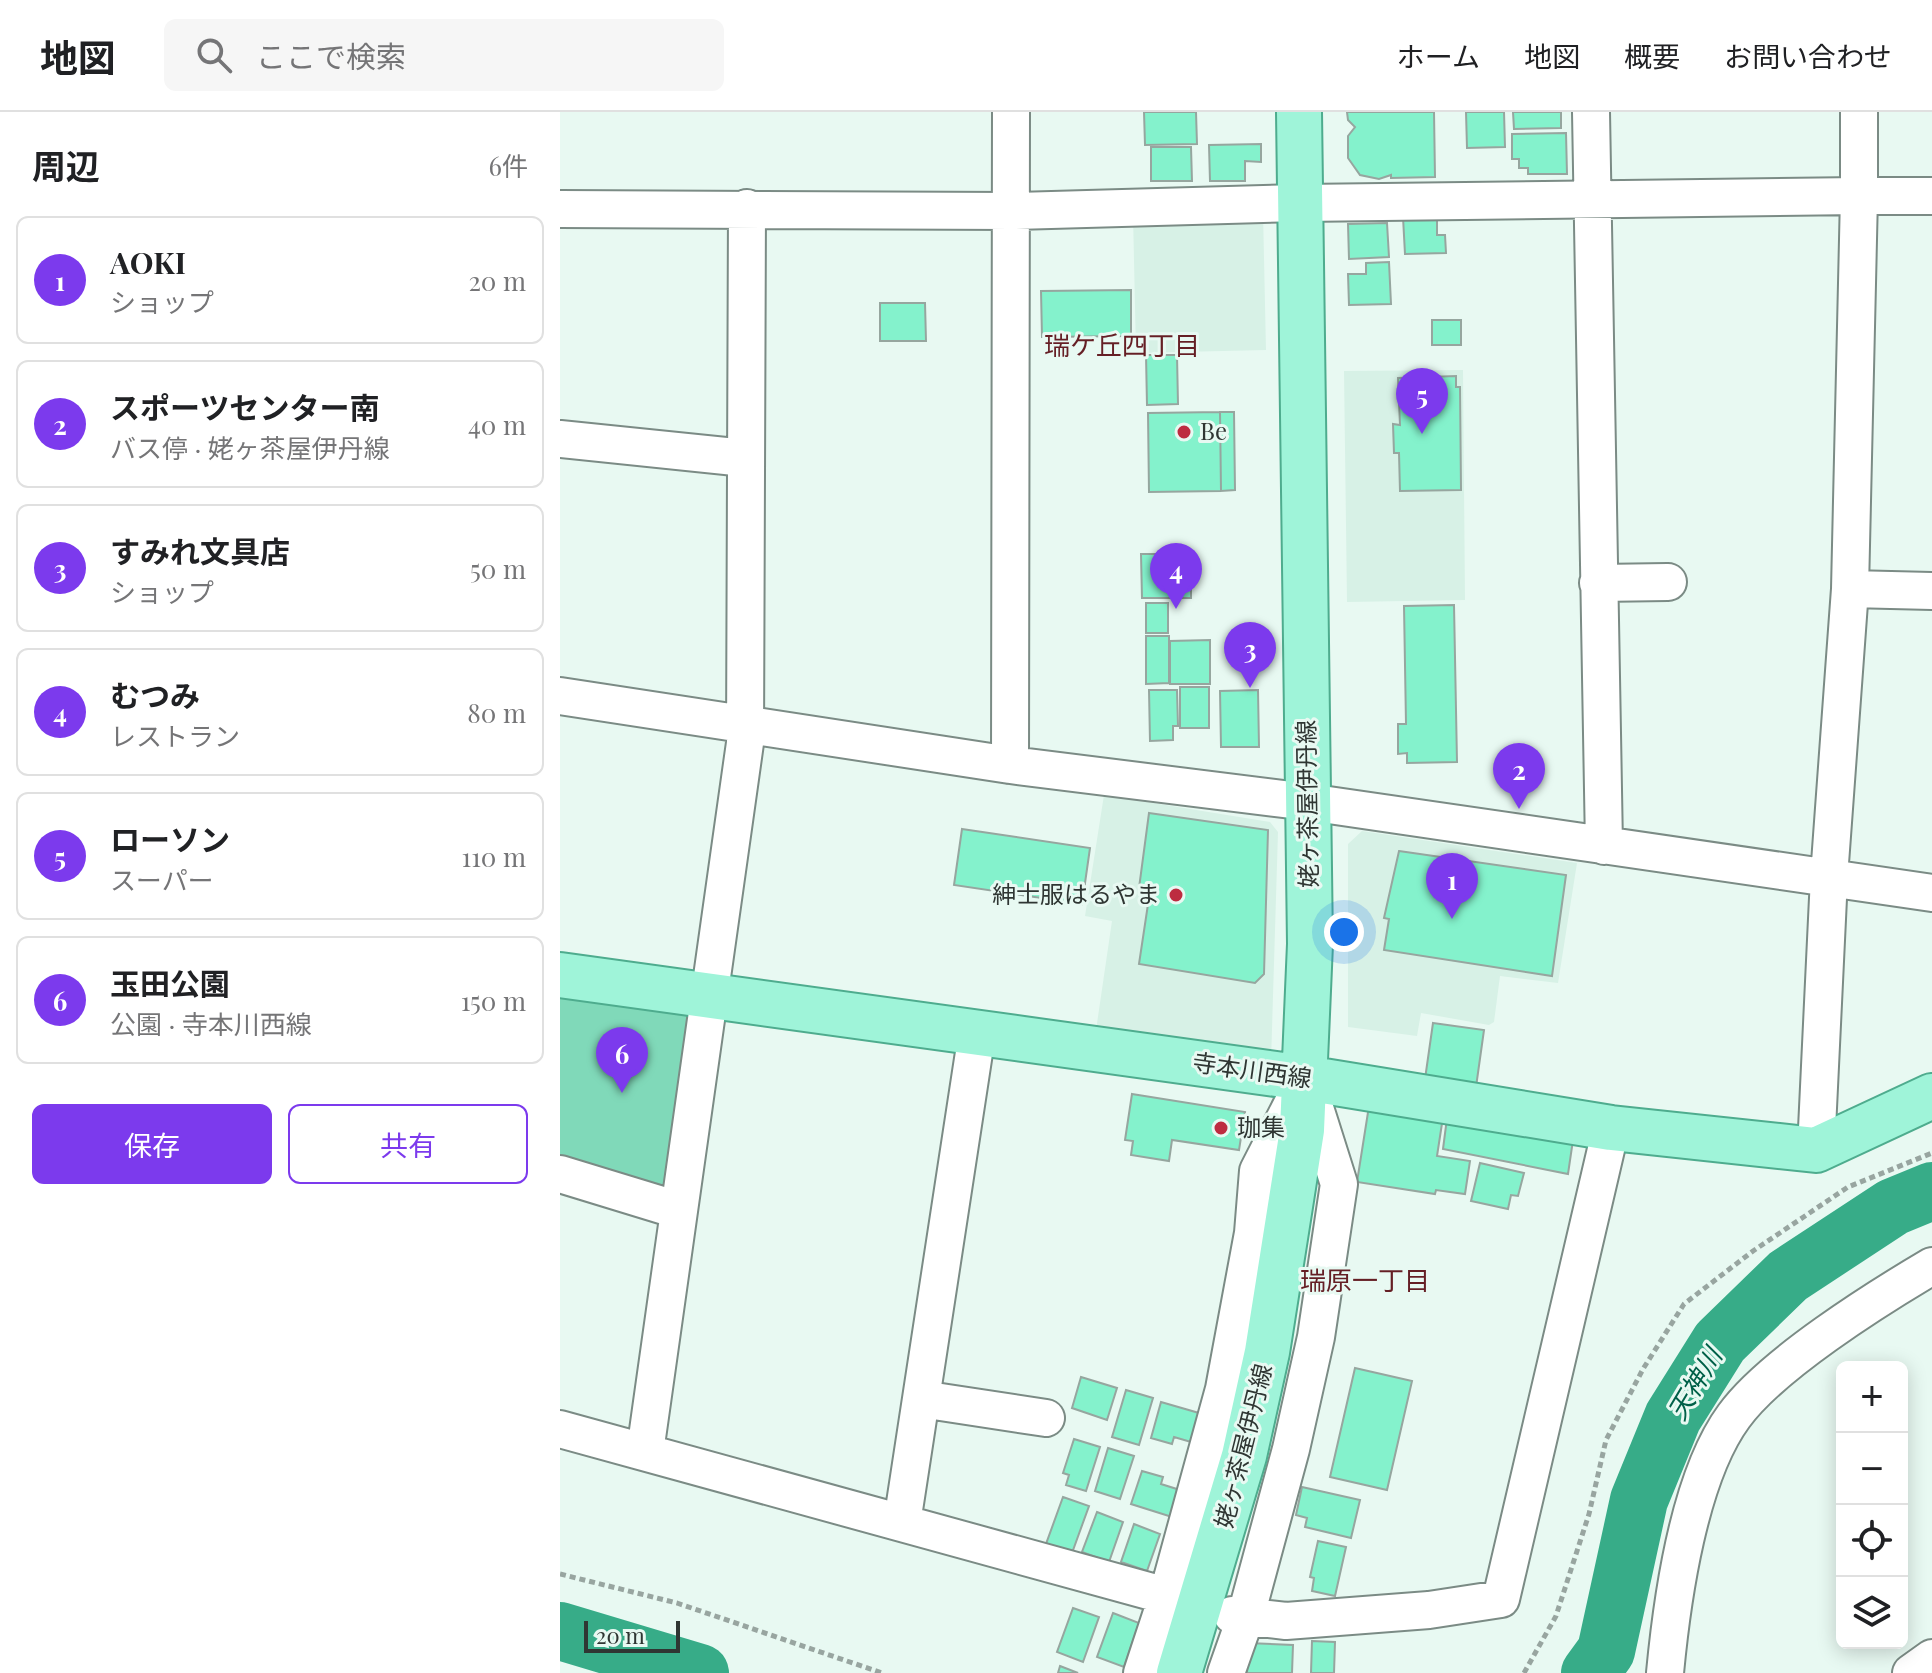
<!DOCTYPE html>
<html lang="ja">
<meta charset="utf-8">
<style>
body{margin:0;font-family:"Playfair Display","Noto Sans JP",serif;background:#f6f6f6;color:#202124}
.controls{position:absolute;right:24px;bottom:24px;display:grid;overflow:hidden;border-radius:12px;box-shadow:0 4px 20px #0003}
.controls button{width:72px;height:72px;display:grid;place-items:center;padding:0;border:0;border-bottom:2px solid #e0e0e0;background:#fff;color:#202124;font:40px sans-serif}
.scale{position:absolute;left:24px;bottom:20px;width:96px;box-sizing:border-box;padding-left:8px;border:4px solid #2f3633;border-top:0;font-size:22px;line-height:28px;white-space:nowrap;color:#2f3633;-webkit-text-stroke:6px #e8f9f2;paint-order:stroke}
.you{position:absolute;left:784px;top:820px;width:28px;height:28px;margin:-20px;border:6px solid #fff;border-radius:50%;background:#1a73e8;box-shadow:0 0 0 12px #1a73e833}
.badge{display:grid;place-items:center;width:52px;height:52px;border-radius:50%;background:#7c3aed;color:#fff;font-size:26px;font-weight:700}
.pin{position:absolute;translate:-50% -66px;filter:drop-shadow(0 2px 4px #0008)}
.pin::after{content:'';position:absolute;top:42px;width:28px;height:24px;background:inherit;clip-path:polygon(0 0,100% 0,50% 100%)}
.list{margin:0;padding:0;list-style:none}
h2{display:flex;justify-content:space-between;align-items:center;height:104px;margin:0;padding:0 32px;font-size:34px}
h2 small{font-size:26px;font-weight:400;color:#757577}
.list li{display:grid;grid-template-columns:52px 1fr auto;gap:24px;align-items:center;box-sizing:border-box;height:128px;margin:0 16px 16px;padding:0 16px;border:2px solid #e0e0e0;border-radius:12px}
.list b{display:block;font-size:30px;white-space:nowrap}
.list p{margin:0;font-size:26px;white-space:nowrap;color:#757577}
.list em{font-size:26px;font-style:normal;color:#757577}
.actions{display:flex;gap:16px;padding:24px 32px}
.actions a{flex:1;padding:18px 0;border:2px solid #7c3aed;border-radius:12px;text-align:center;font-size:28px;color:#7c3aed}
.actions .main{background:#7c3aed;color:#fff}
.icon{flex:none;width:44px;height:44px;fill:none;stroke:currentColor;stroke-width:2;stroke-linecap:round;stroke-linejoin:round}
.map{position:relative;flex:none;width:1372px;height:1561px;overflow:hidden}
header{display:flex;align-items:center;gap:48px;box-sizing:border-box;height:112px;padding:0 40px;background:#fff;border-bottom:2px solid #e0e0e0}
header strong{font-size:38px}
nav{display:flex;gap:44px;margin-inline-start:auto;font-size:28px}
.search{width:560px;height:72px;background:#f6f6f6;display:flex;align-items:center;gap:20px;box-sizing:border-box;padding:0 28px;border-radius:12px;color:#757577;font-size:30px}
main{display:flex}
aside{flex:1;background:#fff}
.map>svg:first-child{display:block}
</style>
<header>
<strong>地図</strong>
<div class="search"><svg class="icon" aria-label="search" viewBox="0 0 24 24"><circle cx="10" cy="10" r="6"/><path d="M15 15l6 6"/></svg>ここで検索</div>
<nav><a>ホーム</a><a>地図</a><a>概要</a><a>お問い合わせ</a></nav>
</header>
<main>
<aside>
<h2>周辺<small>6件</small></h2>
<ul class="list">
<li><span class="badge">1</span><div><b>AOKI</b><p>ショップ</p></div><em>20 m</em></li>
<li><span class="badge">2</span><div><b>スポーツセンター南</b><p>バス停 · 姥ヶ茶屋伊丹線</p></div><em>40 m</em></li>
<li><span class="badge">3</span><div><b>すみれ文具店</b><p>ショップ</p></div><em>50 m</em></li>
<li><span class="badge">4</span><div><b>むつみ</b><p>レストラン</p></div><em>80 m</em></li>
<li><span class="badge">5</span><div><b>ローソン</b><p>スーパー</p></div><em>110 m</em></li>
<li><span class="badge">6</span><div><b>玉田公園</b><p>公園 · 寺本川西線</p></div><em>150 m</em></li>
</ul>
<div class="actions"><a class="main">保存</a><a>共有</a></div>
</aside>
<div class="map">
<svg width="1372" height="1561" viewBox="0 0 1372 1561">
<rect width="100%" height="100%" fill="#e8f9f2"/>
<path fill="#d7f1e6" d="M703,100L706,238L576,241L573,102Z
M903,258L905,488L787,490L784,259Z
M544,683L710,710L718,720L711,950L535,925L552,809L525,804Z
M802,719L1017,751L998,871L940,864L934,910L929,913L861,901L857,924L788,915V732Z"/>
<path fill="#80d9b9" d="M0,877L122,896L131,909L112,1086L0,1054Z"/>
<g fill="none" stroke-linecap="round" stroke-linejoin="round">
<path stroke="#37ac88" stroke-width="58" d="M0,1519L140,1561
M1030,1561L1046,1539L1079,1388L1113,1305L1160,1230L1228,1164L1333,1095L1372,1079"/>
</g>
<path fill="#84f2cc" stroke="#96a69f" stroke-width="2" d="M584,0H636L637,32L585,33Z
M787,0H874L875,65L831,66V63L819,67L800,63L788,46V24L795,15L788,8Z
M906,0H944L945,35L907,36Z
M953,0H1001V16L954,17Z
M1006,21L1007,62H968V56H959V47H952V22Z
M701,32V50L685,49V69H650L649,33Z
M591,35H631L632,69H591Z
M843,105L877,107V123H885L886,141L845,142Z
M827,111L829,145L789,147L788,112Z
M829,150L831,192L789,193L788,162H806V151Z
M571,178V224L482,225L481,179Z
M320,191H365L366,229H320Z
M872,208H901V233H872Z
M586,243H617L618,292L587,293Z
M896,264V275H900L901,378L840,379L839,341H834L833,312L840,313L838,266Z
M660,300H674L675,378L661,379Z
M660,300L661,379L589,380L588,301Z
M581,442H631V486H582Z
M586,491H608V521H586Z
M894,493L897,650L847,651V641L838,642V612H846L844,494Z
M586,524H609V571L586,572Z
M650,528V572H610V529Z
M620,575H649V616H620Z
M589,578H617L618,614H613V628L590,629Z
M698,578L699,635H661L660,579Z
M589,701L708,718L704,862L695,871L579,852L590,779L579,776Z
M402,717L530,736L522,792L394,773Z
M839,739L1006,763L992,864L824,838L829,807L824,806Z
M873,911L924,918L916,975L865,967Z
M572,982L685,1000L679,1038L612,1028L609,1049L571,1043L573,1029L565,1028Z
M809,994L883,1005L877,1044L910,1049L905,1082L876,1078L875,1082L797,1070Z
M887,1006L1013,1028L1008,1062L883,1037Z
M920,1051L964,1061L958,1084L951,1083L948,1097L911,1089Z
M795,1256L852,1269L827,1378L770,1365Z
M521,1265L557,1276L547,1308L512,1296Z
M566,1278L593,1286L579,1333L552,1325Z
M601,1290L639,1301L631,1330L614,1325L612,1332L591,1326Z
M514,1327L540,1335L526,1379L506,1373L509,1363L503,1361Z
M548,1336L574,1344L560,1387L535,1379Z
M582,1359L603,1365L601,1372L620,1378L612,1405L571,1392Z
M742,1375L800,1388L791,1426L745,1415L747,1406L736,1403Z
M503,1385L529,1394L512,1441L486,1432Z
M537,1400L563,1410L549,1450L522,1440Z
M574,1412L600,1422L587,1459L561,1450Z
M758,1429L786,1435L775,1484L752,1479L754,1466L750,1465Z
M513,1496L539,1505L523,1550L497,1540Z
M553,1501L579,1511L564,1555L537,1545Z
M752,1529L775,1530L774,1561H751Z
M688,1531L733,1533L732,1561H687Z
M500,1554L518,1561H498Z"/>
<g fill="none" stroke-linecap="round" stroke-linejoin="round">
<defs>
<path id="minor" d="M1031,0L1044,734
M1299,0V84H1372
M0,97L453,99L741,91L1299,84L1290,477L1269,765L1256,1038
M0,327L185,346
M1038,471L1108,470
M1290,477L1372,479
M0,584L450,653L748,690L1372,781
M450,653L451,0
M0,1062L118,1098
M361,1287L486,1306
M0,1317L614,1486
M85,1340L185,631L187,96
M342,1411L417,921
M672,1503L726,1509L869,1498L941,1487L1051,1016
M582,1561L607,1485L664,1277L693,1121L698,1059L743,971
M666,1561L685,1507L731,1337L756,1225L779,1072L749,977
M1105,1561C1112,1487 1129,1365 1174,1304C1211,1253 1316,1187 1372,1154
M1351,1561L1372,1546"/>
<path id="major" d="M0,863L745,966L1051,1016L1256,1038L1372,984
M619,1561L684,1344L707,1240L742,1018L750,832L739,0"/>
</defs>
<use href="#minor" stroke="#7b8b85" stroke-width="40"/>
<use href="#major" stroke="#4eac8e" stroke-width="48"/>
<path stroke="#98a5a0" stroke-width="5" stroke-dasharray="6 4" stroke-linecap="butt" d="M0,1462L117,1491L322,1561
M964,1561L996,1504L1029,1402L1046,1328L1083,1257L1124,1192L1193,1139L1288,1075L1372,1041"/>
<use href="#minor" stroke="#fff" stroke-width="36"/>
<use href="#major" stroke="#9ff4d9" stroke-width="44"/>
</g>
<g fill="#bd2c40" stroke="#e8f9f2" stroke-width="3">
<circle cx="624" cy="320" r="8"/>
<circle cx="616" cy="783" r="8"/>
<circle cx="661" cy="1016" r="8"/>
</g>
<g text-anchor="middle" stroke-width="6" stroke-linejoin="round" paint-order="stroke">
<g font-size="24" fill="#2f3633" stroke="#e8f9f2" text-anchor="start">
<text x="640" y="328">Be</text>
<text x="600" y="791" text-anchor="end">紳士服はるやま</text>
<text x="677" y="1024">珈集</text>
</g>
<g font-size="24" fill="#2f3633" stroke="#e8f9f2">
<text transform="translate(748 692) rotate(-91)" y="8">姥ヶ茶屋伊丹線</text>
<text transform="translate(692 959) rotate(8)" y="8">寺本川西線</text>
<text transform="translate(684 1334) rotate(-76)" y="8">姥ヶ茶屋伊丹線</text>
</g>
<g font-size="26" fill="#651f25" stroke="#e8f9f2">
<text x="562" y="243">瑞ケ丘四丁目</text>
<text x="805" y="1178">瑞原一丁目</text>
</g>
<g font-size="26" font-style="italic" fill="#006048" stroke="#e8f9f2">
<text transform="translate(1135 1272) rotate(-59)" y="9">天神川</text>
</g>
</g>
</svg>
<div class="controls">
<button>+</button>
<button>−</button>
<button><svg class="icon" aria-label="locate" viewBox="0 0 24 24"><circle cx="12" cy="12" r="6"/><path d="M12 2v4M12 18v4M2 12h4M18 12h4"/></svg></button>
<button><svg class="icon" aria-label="layers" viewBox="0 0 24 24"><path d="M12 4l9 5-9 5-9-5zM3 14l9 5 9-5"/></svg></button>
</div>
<div class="scale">20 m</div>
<div class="you"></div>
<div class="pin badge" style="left:892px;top:807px">1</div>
<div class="pin badge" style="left:959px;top:697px">2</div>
<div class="pin badge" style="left:690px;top:576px">3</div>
<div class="pin badge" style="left:616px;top:497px">4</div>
<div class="pin badge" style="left:862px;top:322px">5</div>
<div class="pin badge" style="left:62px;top:981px">6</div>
</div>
</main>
